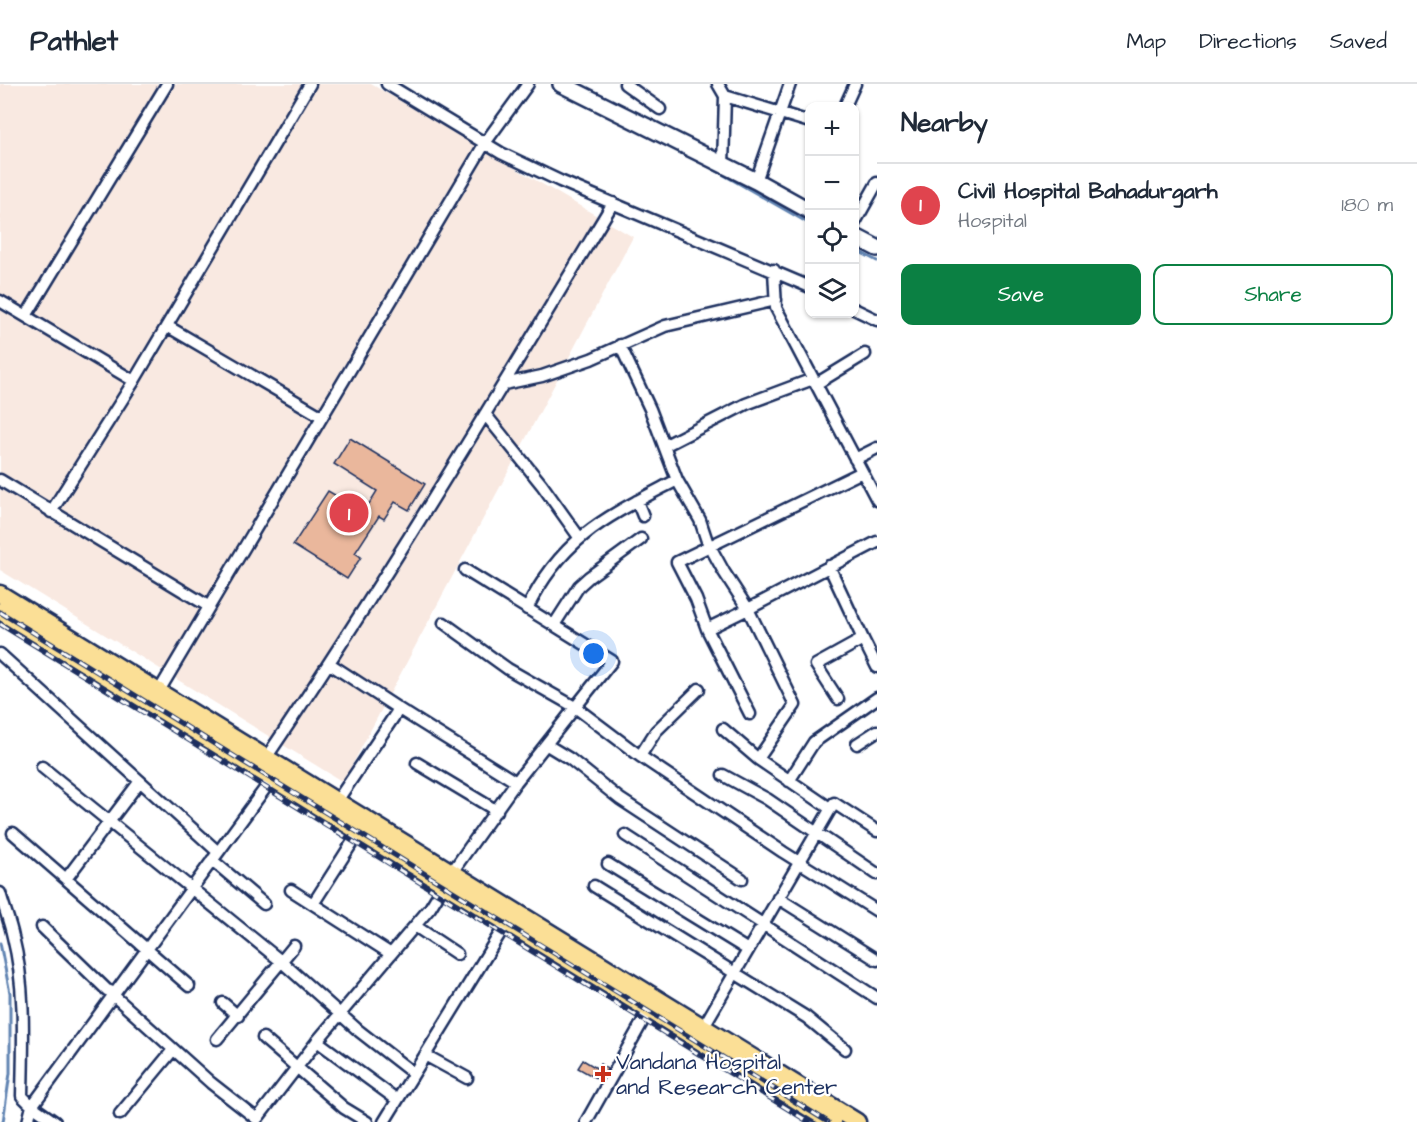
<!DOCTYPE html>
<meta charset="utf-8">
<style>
body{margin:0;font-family:"Architects Daughter",sans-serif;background:#f6f6f7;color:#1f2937}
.controls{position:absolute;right:18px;top:18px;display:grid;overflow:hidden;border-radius:12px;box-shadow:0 2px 4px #0004}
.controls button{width:54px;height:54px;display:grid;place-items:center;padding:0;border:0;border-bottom:2px solid #e0e1e3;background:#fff;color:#1f2937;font:30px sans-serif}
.you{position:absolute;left:594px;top:570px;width:21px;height:21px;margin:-15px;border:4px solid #fff;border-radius:50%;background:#1a73e8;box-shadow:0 0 0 9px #1a73e833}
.badge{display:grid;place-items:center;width:39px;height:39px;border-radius:50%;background:#0b8043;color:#fff;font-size:20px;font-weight:700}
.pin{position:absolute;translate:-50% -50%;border:3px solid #fff;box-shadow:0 2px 6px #0006}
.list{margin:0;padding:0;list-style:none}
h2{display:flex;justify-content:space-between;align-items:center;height:78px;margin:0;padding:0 24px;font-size:26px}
h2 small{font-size:20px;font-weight:400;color:#747a83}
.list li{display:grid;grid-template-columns:39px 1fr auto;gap:18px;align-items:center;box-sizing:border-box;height:84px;padding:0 24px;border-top:2px solid #e0e1e3}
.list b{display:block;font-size:22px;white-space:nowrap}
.list p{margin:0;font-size:20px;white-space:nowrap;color:#747a83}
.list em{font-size:20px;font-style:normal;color:#747a83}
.actions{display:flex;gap:12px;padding:18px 24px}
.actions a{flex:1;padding:14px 0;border:2px solid #0b8043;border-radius:12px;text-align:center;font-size:21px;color:#0b8043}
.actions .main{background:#0b8043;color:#fff}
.icon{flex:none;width:33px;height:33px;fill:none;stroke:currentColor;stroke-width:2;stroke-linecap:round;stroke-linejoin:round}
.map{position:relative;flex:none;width:877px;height:1038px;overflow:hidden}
header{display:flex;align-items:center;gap:36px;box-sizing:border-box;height:84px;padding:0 30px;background:#fff;border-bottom:2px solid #e0e1e3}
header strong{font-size:28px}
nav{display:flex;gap:33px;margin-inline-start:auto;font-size:21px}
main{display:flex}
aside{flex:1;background:#fff}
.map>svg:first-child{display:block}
</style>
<header>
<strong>Pathlet</strong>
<nav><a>Map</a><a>Directions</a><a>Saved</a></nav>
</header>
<main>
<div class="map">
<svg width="877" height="1038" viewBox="0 0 877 1038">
<rect width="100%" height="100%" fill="#fff"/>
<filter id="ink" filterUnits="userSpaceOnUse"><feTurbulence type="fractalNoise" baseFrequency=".0167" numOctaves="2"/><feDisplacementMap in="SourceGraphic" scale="12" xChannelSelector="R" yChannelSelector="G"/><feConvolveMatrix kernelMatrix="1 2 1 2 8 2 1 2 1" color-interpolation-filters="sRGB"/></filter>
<g filter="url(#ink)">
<path fill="#f9e9e1" d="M0,0H371L633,153L343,698L0,486Z"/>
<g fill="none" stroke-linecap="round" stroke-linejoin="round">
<path stroke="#6285b3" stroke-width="3" d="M703,79L810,140
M854,165L877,177
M0,859L10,909V989L3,1038"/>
</g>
<path fill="#eab79c" stroke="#1b2f5e" stroke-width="1.5" d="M350,354L425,400L409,426L395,418L384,435L379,432L355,469L361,473L347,495L293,461L328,407L364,428L377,407L334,380Z
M583,976L598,985L600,980L607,985L601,997L578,984Z"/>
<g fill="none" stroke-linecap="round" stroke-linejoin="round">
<defs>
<path id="minor" d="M387,0L501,69L560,97L810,203
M625,0L660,25
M718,0L725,12
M845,22L855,0
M723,82L725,12L810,38
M756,97L790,0
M854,140L877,99
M774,186L776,224L877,416
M0,217L134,297
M854,225L877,236
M26,232L167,0
M167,242L321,332
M620,261L650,325L677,396L700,436L707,457L724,488L748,525L707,545L750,630
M504,300L542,292L591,275L665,242L776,216
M816,300L865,270
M485,330L542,401L579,453
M664,362L746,320L813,295
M855,375L877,364
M0,396L208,522
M637,417L643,432
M51,428L134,297L310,0
M829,482L863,555L816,581L838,615
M465,486L612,577L516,698
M527,525C562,452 609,432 677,396
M444,539L508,585L575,623L640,672L783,768L877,827
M554,541L579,502L589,493L641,455
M707,545L696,515L677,478L862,388
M863,555L877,583
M0,570L218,768
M330,580L399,625
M156,612L485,59L528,0
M723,645L758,675
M857,660L877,647
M547,661L570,675L620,715L742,795
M640,672L656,647L699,605
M266,674C388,493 500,306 613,119
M417,679L497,727
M42,683L282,878L359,947L413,989
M723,691L767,715L877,790
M789,697L814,658L877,614
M831,725L758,675L795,621L748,525L877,458
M13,749L189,902
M625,751L877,914
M212,776L264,820
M608,780L748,866
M66,795L140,697
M594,802L806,933L845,965
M291,806L391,870
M0,809C4,824 10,838 13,853C26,904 23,960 22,1012L32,1022L55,1038
M778,814L877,876
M313,820L359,748
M415,842L457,870
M42,843L107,906L115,909
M113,911L211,999L257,1035L318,956L430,824L452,788L516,698L399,625L337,717
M223,919L238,932
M701,947L834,719L877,747
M263,954L344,1024L367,1038
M217,955L294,862
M317,957L396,1015
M425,971L467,994
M120,1030L173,966
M28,1038L32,1022L272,695
M384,1038L507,838
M586,1038L649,926"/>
<path id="secondary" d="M561,0L756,97L810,127
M854,152L877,164"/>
<path id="primary" d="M0,510L857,1038
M0,527L832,1038"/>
</defs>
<use href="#minor" stroke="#1b2f5e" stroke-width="15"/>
<use href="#secondary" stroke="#1b2f5e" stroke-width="20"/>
<use href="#primary" stroke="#1b2f5e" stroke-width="21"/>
<use href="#minor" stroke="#fff" stroke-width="10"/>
<use href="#secondary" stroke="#fff" stroke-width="15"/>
<use href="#primary" stroke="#fbdf96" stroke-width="16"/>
<defs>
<path id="rail" d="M0,528L828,1038
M0,540L809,1038"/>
</defs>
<use href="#rail" stroke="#1b2f5e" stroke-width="5"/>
<use href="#rail" stroke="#fff" stroke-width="3" stroke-dasharray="9" stroke-linecap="butt"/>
</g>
</g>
<path fill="#c8321e" stroke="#fff" stroke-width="2" d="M600 981h6v6h6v6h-6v6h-6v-6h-6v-6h6z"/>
<g text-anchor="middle" stroke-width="4.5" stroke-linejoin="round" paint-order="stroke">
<g font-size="22" fill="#1b2f5e" stroke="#fff" text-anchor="start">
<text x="616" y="985">Vandana Hospital<tspan x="616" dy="25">and Research Center</tspan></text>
</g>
</g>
</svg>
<div class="controls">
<button>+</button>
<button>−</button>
<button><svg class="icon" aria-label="locate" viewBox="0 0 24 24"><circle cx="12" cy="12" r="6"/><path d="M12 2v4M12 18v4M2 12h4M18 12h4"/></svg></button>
<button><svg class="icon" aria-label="layers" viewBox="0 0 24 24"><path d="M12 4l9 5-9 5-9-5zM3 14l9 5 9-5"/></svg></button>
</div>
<div class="you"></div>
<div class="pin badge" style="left:349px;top:429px;background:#e0444e">1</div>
</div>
<aside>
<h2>Nearby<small></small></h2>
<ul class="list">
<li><span class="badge" style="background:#e0444e">1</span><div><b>Civil Hospital Bahadurgarh</b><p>Hospital</p></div><em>180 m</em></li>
</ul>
<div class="actions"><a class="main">Save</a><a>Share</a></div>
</aside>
</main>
